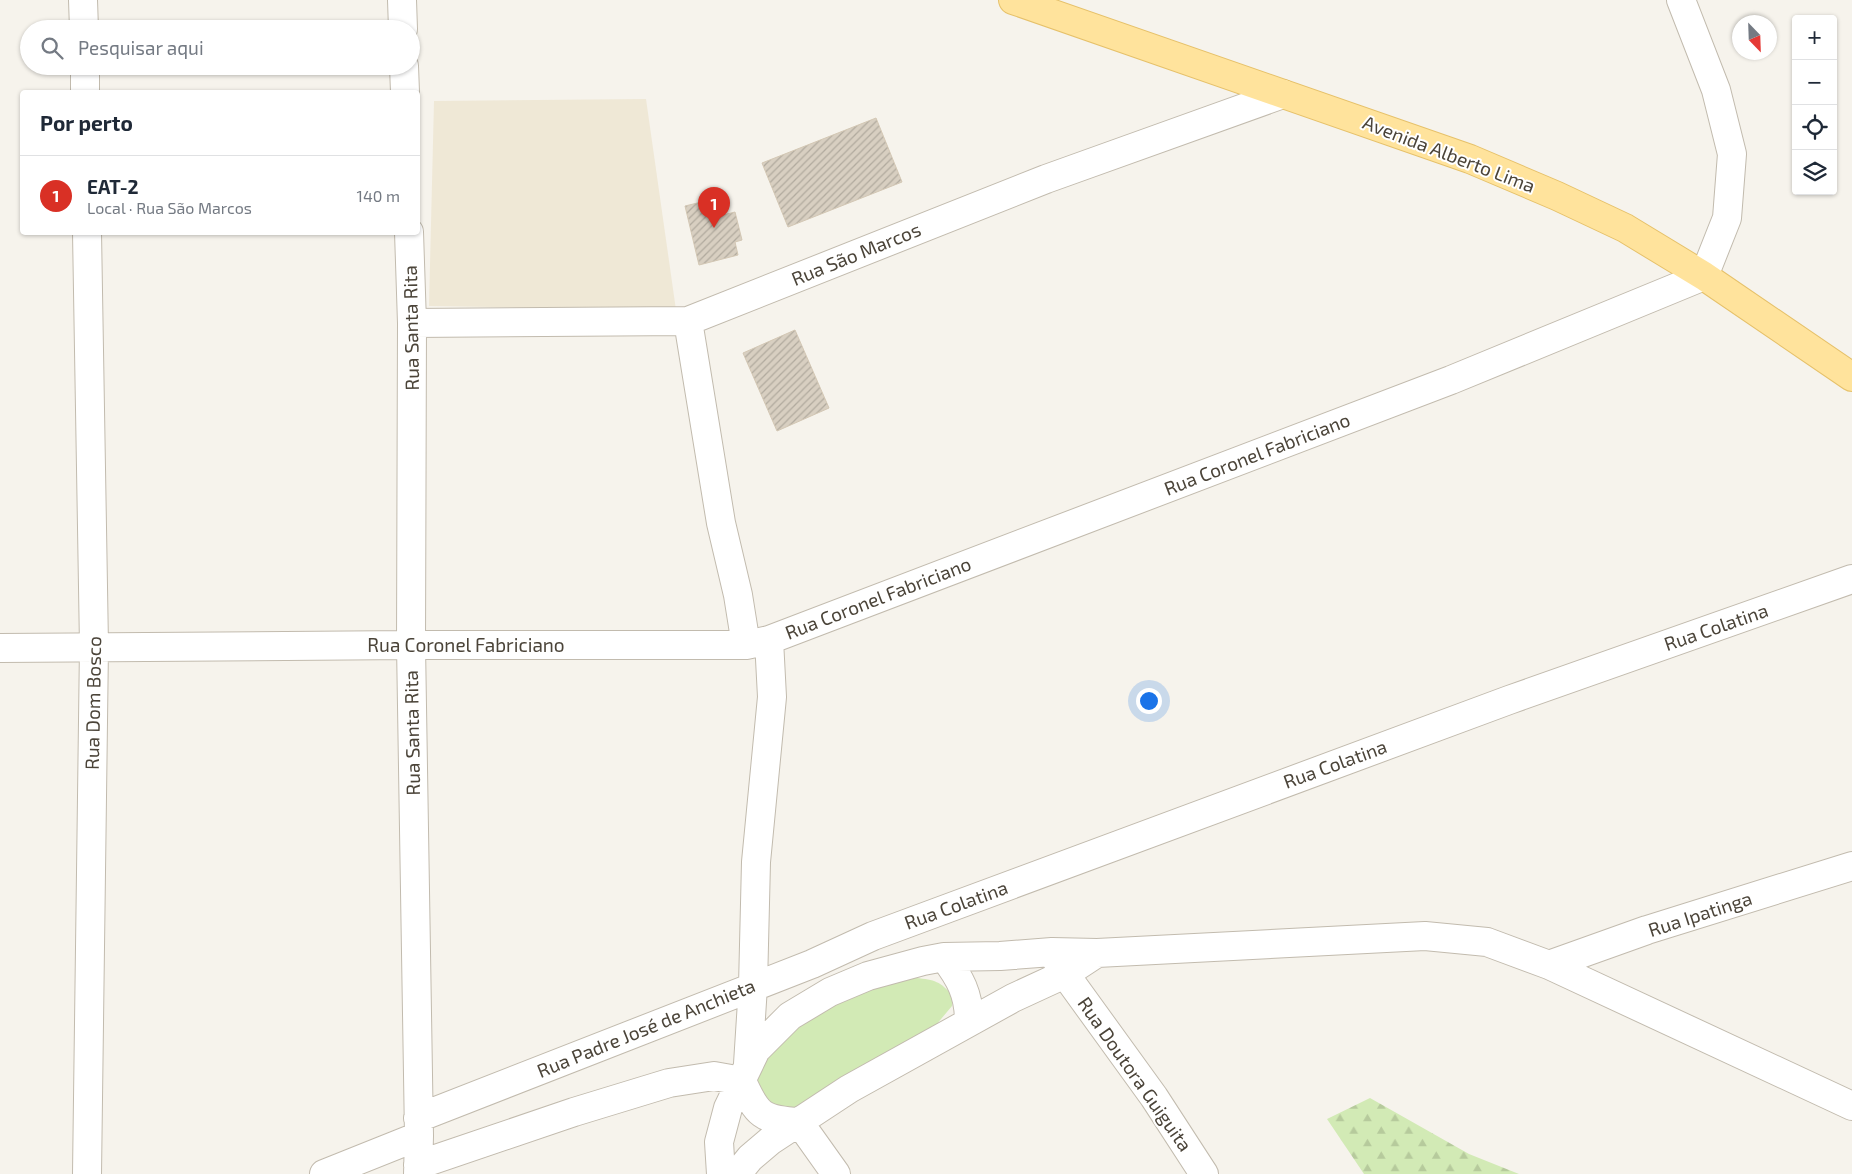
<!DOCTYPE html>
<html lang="pt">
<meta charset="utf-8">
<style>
body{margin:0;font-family:"Exo 2",sans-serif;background:#f2f2f3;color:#1f2937}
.controls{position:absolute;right:15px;top:15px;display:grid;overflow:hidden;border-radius:5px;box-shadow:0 1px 4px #0004}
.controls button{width:45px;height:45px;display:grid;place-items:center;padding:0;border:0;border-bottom:1px solid #e0e1e3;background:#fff;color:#1f2937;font:25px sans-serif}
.compass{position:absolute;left:1732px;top:15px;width:45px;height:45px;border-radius:50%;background:#fff;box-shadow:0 1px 4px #0004;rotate:157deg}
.you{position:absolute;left:1148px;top:700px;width:18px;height:18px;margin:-12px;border:4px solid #fff;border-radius:50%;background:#1a73e8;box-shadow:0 0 0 8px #1a73e833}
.badge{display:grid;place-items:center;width:32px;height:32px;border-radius:50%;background:#d93025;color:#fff;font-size:16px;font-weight:700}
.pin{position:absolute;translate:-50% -41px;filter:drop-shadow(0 1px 2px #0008)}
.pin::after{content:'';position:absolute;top:26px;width:18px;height:15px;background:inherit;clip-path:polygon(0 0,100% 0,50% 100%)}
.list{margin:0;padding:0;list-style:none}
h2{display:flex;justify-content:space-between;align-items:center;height:65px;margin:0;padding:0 20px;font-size:21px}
h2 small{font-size:16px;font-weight:400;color:#747a83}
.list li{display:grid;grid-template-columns:32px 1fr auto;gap:15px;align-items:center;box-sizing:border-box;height:80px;padding:0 20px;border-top:1px solid #e0e1e3}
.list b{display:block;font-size:19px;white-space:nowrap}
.list p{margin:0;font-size:16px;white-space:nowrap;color:#747a83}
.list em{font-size:16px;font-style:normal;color:#747a83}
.icon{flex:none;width:28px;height:28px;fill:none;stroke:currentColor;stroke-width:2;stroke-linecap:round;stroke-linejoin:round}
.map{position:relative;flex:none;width:1852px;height:1174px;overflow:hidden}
.search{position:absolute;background:#fff;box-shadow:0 1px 4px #0004;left:20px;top:20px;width:400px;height:55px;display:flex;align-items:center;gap:12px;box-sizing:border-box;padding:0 18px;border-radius:28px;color:#747a83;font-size:19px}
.panel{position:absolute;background:#fff;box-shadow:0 1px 4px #0004;left:20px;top:90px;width:400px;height:145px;border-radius:5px}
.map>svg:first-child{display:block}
</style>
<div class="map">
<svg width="1852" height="1174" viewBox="0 0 1852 1174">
<defs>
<pattern id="forest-firs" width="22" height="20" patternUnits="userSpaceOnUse" patternTransform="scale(1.25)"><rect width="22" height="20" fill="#d2eab5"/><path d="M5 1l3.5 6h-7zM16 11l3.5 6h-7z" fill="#b6ca9c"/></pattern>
<pattern id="building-hatch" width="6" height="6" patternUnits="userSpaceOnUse" patternTransform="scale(1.25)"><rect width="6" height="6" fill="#d8cfc1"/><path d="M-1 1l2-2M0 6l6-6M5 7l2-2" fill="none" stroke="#b1aa9e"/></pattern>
</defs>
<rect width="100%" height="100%" fill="#f6f3ec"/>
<path fill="#efe8d6" d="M646,99L676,310L429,306L434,101Z"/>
<path fill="#d2eab5" d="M916,978C935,980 940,981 953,996L952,1006L936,1025L850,1076L808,1104L785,1110L767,1100L758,1085V1069L763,1059L790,1030L837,1003L870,989Z"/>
<path fill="url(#forest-firs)" d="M1370,1098L1469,1154L1519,1174H1364L1327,1119Z"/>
<path fill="url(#building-hatch)" stroke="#d3c7b4" d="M876,118L902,182L788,227L762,163Z
M718,198L723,215L735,212L742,240L735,242L738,255L699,265L685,206Z
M795,330L829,408L777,431L743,353Z"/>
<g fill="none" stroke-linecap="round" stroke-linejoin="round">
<defs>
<path id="minor" d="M83,0L84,29
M402,0L403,29
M85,66V92
M404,66L405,92
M409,232L412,323L411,645L419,1136L418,1174
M688,321L721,523L738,595L746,645
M412,323L688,321L1046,179L1283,94
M0,648L411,645H746L769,640L1451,380L1704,276L1727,218L1732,154L1716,90L1681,0
M944,957C960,978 969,994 969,1021
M1056,959L1065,974L1154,1097L1204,1174
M1549,965L1647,930L1852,866
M748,1064L753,986L756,862L772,697L769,640
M742,1081C757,1115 762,1120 799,1122
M418,1118L812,964L873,936L1509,700L1852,579
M799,1122L836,1174
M418,1165L574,1112L669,1083L714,1076L742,1081
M87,1174L94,646L87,232
M324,1174L419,1136
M721,1174L719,1142L728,1108L756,1050L790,1016L830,992L868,976L923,961L944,957L1000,956L1052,952L1097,953L1425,936L1487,942L1549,965L1852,1106
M737,1174L750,1158L770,1141L849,1089L1013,998L1065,974L1097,953"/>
<path id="major" d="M1013,0L1470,159L1557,196L1625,228L1704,276L1852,377"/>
</defs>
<use href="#minor" stroke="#c2bbae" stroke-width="30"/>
<use href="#major" stroke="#e6c16a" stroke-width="30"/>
<use href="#minor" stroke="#fff" stroke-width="28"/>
<use href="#major" stroke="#ffe39c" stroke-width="28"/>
</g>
<g text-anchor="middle" stroke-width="4" stroke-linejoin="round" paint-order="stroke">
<g font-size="19" fill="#4b4439" stroke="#fff">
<text transform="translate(1449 154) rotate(21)" y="7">Avenida Alberto Lima</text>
<text transform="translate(856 254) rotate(-22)" y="7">Rua São Marcos</text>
<text transform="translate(411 328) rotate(-91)" y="7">Rua Santa Rita</text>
<text transform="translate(1257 454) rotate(-21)" y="7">Rua Coronel Fabriciano</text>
<text transform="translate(878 598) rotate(-21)" y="7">Rua Coronel Fabriciano</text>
<text transform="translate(1716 627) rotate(-19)" y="7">Rua Colatina</text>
<text x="466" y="652">Rua Coronel Fabriciano</text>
<text transform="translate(93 703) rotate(-89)" y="7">Rua Dom Bosco</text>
<text transform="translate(412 733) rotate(-91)" y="7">Rua Santa Rita</text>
<text transform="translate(1335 764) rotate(-20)" y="7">Rua Colatina</text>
<text transform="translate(956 905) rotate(-20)" y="7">Rua Colatina</text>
<text transform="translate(1700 914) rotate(-18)" y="7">Rua Ipatinga</text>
<text transform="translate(646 1028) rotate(-22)" y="7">Rua Padre José de Anchieta</text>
<text transform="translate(1135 1074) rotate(55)" y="7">Rua Doutora Guiguita</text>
</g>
</g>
</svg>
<div class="controls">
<button>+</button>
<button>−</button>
<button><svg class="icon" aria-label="locate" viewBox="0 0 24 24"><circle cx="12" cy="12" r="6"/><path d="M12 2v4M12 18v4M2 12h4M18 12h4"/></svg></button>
<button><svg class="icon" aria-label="layers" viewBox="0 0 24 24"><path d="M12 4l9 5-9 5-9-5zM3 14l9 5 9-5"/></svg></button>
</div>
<svg class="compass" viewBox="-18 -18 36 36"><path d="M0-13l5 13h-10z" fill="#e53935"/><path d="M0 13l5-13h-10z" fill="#747a83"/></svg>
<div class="you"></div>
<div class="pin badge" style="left:714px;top:228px">1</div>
<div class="search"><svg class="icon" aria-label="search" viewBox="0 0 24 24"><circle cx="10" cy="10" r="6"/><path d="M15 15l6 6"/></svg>Pesquisar aqui</div>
<section class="panel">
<h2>Por perto<small></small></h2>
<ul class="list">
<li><span class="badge">1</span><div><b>EAT-2</b><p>Local · Rua São Marcos</p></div><em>140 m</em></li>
</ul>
</section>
</div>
